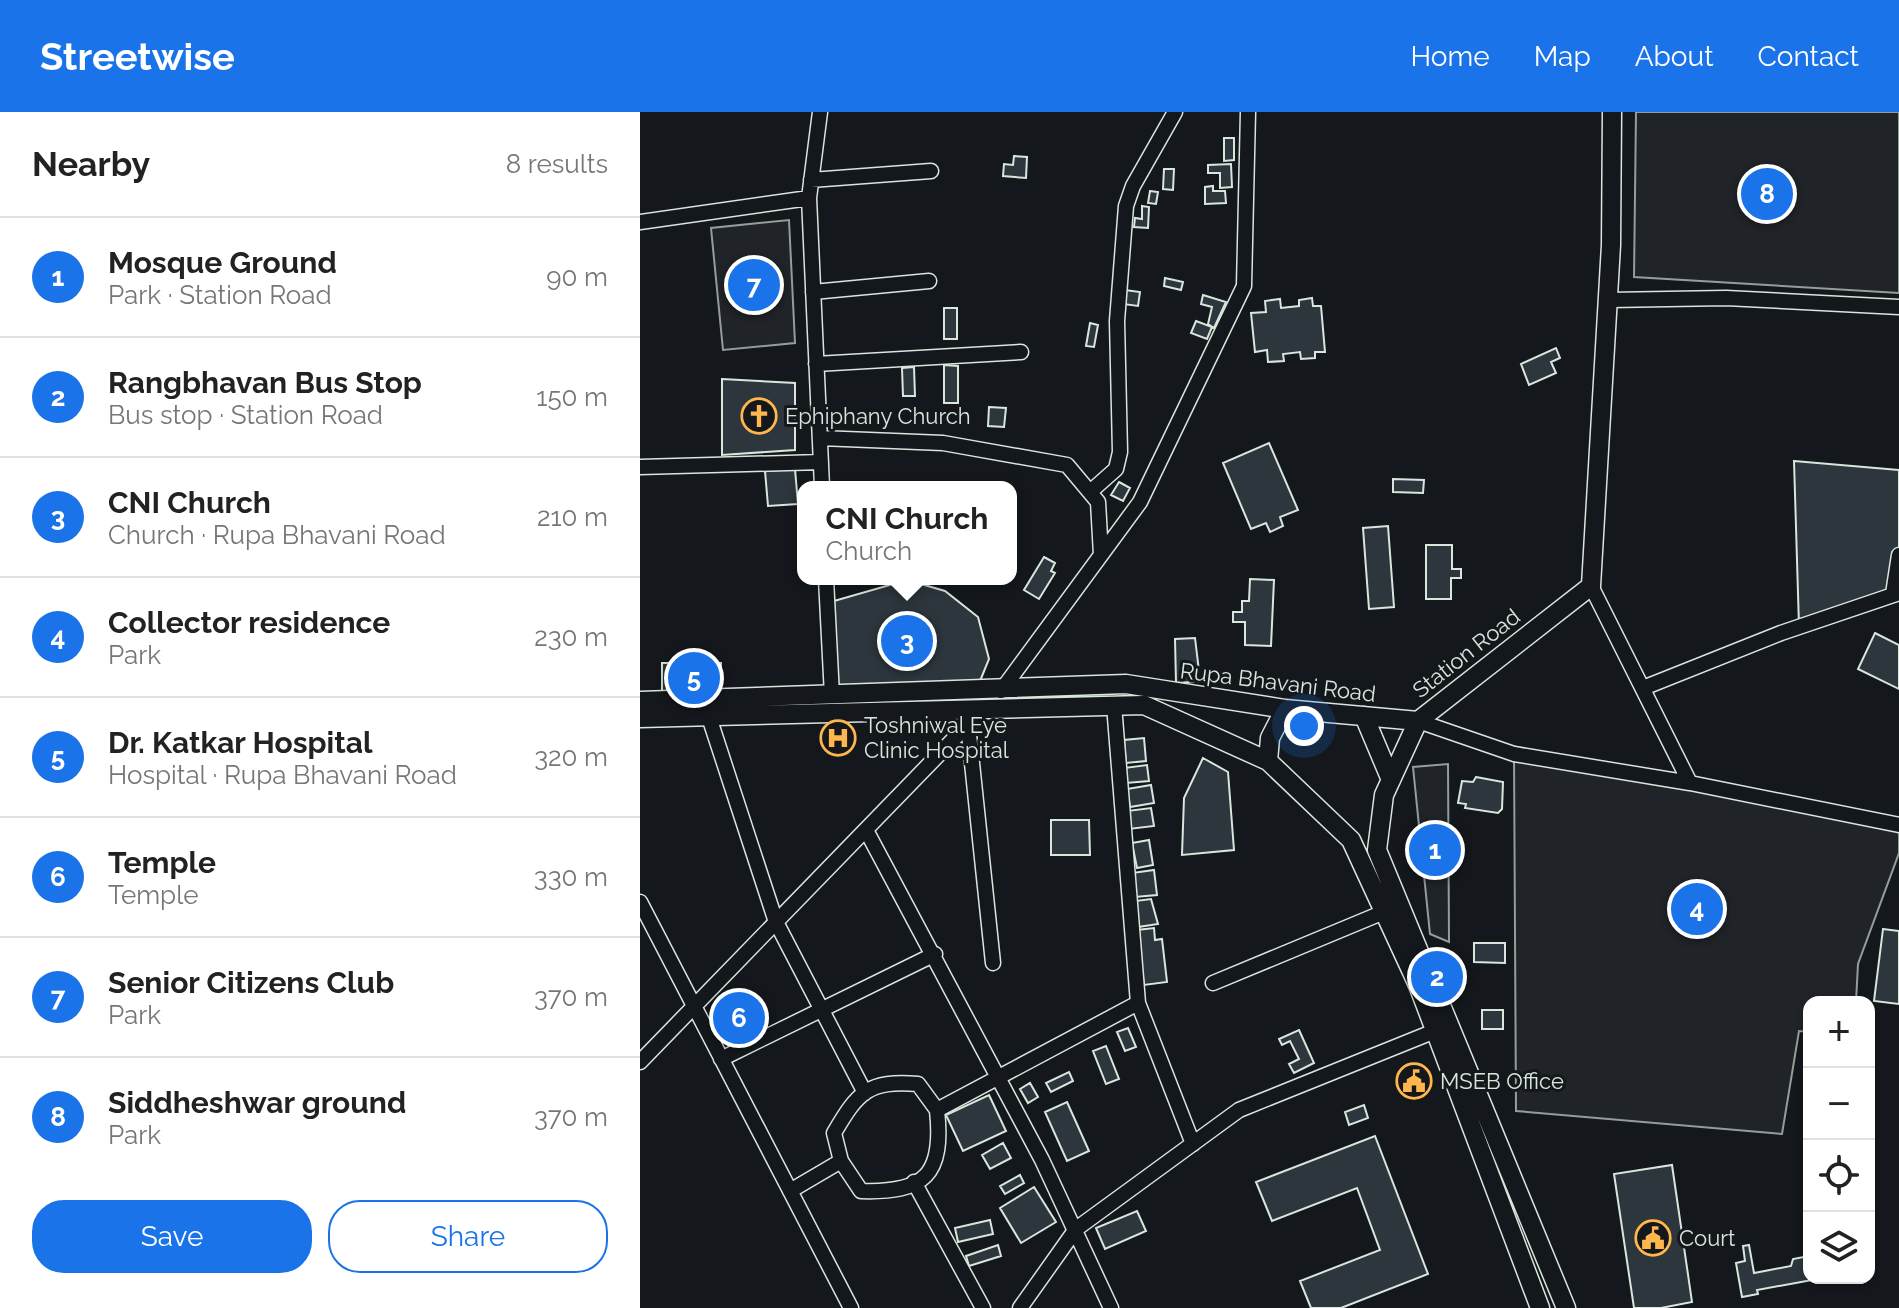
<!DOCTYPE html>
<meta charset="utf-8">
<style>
body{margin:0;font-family:Raleway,sans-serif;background:#f6f6f6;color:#222}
.controls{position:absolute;right:24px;bottom:24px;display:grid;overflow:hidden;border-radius:16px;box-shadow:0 2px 6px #0004}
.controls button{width:72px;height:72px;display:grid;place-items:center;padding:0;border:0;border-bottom:2px solid #e0e0e0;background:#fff;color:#222;font:40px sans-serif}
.you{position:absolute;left:664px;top:614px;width:28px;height:28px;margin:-20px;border:6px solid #fff;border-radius:50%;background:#1a73e8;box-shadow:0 0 0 12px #1a73e833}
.badge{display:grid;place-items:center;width:52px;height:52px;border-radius:50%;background:#1a73e8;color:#fff;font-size:26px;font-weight:700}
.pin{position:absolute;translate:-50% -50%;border:4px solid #fff;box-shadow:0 2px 8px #0006}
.popup{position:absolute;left:157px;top:369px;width:220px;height:104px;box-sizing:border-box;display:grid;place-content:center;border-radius:16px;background:#fff;filter:drop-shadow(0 2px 6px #0005);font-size:26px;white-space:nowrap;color:#767676}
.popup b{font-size:30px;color:#222}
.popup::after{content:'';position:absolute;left:50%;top:100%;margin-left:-16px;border:16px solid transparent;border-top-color:#fff}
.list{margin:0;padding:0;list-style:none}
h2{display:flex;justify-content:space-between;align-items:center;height:104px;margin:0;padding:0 32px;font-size:34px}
h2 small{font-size:26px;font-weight:400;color:#767676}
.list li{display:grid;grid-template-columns:52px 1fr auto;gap:24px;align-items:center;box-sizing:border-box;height:120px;padding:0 32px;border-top:2px solid #e0e0e0}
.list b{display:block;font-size:30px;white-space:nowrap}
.list p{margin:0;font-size:26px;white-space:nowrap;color:#767676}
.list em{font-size:26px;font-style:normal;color:#767676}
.actions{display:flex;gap:16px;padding:24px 32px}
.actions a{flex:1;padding:18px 0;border:2px solid #1a73e8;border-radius:32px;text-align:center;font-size:28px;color:#1a73e8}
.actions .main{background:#1a73e8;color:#fff}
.icon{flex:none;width:44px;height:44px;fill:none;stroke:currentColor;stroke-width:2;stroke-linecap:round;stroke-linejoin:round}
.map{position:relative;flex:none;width:1259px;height:1196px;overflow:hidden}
header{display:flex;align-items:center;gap:48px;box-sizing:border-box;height:112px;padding:0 40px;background:#1a73e8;color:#fff}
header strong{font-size:38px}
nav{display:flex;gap:44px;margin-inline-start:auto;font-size:28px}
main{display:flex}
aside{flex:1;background:#fff}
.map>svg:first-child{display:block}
</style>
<header>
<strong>Streetwise</strong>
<nav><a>Home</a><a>Map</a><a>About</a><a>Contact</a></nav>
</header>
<main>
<aside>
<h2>Nearby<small>8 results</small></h2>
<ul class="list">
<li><span class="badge">1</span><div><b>Mosque Ground</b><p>Park · Station Road</p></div><em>90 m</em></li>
<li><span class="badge">2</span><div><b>Rangbhavan Bus Stop</b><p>Bus stop · Station Road</p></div><em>150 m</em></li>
<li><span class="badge">3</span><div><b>CNI Church</b><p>Church · Rupa Bhavani Road</p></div><em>210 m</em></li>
<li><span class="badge">4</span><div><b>Collector residence</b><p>Park</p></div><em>230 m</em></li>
<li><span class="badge">5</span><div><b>Dr. Katkar Hospital</b><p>Hospital · Rupa Bhavani Road</p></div><em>320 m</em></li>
<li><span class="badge">6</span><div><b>Temple</b><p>Temple</p></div><em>330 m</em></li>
<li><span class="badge">7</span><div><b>Senior Citizens Club</b><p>Park</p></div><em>370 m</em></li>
<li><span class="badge">8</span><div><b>Siddheshwar ground</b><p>Park</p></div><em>370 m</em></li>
</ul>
<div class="actions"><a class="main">Save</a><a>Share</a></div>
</aside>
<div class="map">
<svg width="1259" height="1196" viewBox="0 0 1259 1196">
<rect width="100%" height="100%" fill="#14181c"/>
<path fill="#202428" stroke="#939e99" stroke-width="2" d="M996,0H1259V181L994,165Z
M149,108L155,231L83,238L71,116Z
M874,642L1259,713V741L1218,852L1216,890H1169V920L1159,919L1142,1022L876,999Z
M808,652L809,830L790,822L773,655Z"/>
<path fill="#2c363c" stroke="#d8e6dc" stroke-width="2" d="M584,26H594V48L584,49Z
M374,44L387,45L386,66L363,64L364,52L373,53Z
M591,52L592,75L580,76V61H568V53Z
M524,57H534L533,78L523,77Z
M573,74V79H585L586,91L565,92V75Z
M510,79L518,80L516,92L508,91Z
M502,94L509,95L508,116L494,115L495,106L502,107Z
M525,166L543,170L541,178L524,174Z
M485,178L500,180L498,194L483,192Z
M563,183L586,190L574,216L568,212L572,195L561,192Z
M672,186L673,194H681L685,240H675V246L661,247L660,240L643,242L644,249L628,250L627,238L615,240L611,201L626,200L625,189L640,187L641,196L659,194V188Z
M304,196H317V227H304Z
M556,209L572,215L567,227L551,221Z
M450,211L458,213L454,235L446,234Z
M916,236L920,246L911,250L916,261L889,273L881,252Z
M304,253L318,254V291H304Z
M274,255L275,284H263L262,256Z
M82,267L155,271V338L82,343Z
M349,295L366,296L364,315L348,314Z
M629,331L658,398L640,405L643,414L630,420L626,411L611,417L583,351Z
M1154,349L1259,358V443L1253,482L1159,514Z
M155,357L158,392L128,394L125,359Z
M753,367L784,368L783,381L753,380Z
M479,370L490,376L483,389L471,383Z
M748,414L754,495L729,497L723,416Z
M786,433H812V457H821V466H811V487H786Z
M404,445L415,451L411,459L415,461L399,487L384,478Z
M610,467L634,468L631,534L605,533V510H593V500H602V489H609Z
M267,468L305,479L338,505L349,547L336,579L192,584L187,491Z
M1235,521L1259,533V577L1218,557Z
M555,526L559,559H552L553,570L536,571L535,527Z
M22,551H81V581L22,582Z
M201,612L207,641L196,643L193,630L188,631L185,615Z
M504,626L506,649L486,651L484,628Z
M563,646L588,660L594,738L542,743L544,686Z
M507,653L509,669L486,671L484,656Z
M836,665L863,670L862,697L858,701L825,696L826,692L818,691L822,669L833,670Z
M511,673L514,691L490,695L487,677Z
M511,696L514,714L489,717L487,699Z
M411,708H449L450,743H411Z
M509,728L513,753L497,756L492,731Z
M514,758L517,783L495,785L492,761Z
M511,787L518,812L498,815L495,789Z
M514,816L515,828L522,827L527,870L504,873L497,818Z
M1243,817L1259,819V892L1234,889Z
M834,831H865V851L834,850Z
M105,889L116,912L93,923L82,900Z
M842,898H863V917H842Z
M488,916L496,935L485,939L477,920Z
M659,918L674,951L654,961L649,952L659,947L650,929L642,933L639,927Z
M466,934L479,967L466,972L453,939Z
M429,960L433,969L411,980L406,971Z
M390,971L398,985L388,991L380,977Z
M349,983L366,1019L323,1039L306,1003Z
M427,990L449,1039L427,1049L405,1000Z
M724,993L728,1006L709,1013L705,1000Z
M735,1024L788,1162L701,1196H671L660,1169L740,1138L717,1076L632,1109L616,1070Z
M363,1031L371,1046L350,1057L342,1043Z
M1032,1053L1052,1190L1021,1196H994L974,1062Z
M380,1063L384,1071L365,1082L360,1074Z
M394,1075L416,1110L381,1131L360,1096Z
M497,1099L506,1119L465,1137L456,1116Z
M350,1108L353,1122L318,1130L315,1116Z
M358,1133L361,1144L329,1154L326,1144Z
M1109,1133L1114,1161L1151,1154L1153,1147L1169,1144V1166H1183L1117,1178L1118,1182L1102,1185L1096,1151L1105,1149L1103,1134Z"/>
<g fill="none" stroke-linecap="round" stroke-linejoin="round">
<defs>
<path id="minor" d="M180,0L169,86L182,375
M171,68L291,59
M0,110L169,86
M173,180L289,169
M969,188L1086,186L1259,195
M176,252L381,240
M180,326L303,331L427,353L458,390L461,443
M0,355L181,350
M450,380L476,357L480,340L477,209L486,94L493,74L535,0
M186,467L192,584
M951,474L1050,671
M1253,482L1259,443
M1003,576L1141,521L1259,481
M361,579L500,390L604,174L608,0
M474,593L498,891L553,1032
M69,605L136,810L225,981
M778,609L874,642L1050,671L1259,713
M328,613L353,851
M226,718L402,1048L471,1196
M0,790L211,1196
M573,871L744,800
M81,947L295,842
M0,950L341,599
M297,998C304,1063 285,1081 221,1079L201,1049L194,1021C218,980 228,968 278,972L297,998L498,891
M274,1070L343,1196
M150,1079L201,1049
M380,1196L436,1117L599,998L795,919"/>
<path id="major" d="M0,589L486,572L645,597L778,609
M724,604L751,668
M0,606L504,593L628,649L711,728L778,873L900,1196
M628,649L630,626L645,597
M926,1196L737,738L744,683L778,609L951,474L971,133L972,0"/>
</defs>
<use href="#minor" stroke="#d8e6dc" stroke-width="17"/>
<use href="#major" stroke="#d8e6dc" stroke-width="21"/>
<use href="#minor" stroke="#14181c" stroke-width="14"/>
<use href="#major" stroke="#14181c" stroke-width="18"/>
</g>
<defs>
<symbol id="church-ring" viewBox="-11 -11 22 22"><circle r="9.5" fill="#14181c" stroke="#ffb74d" stroke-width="1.5"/><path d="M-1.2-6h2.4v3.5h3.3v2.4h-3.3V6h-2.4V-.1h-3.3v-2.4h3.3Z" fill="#ffb74d"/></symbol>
<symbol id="hospital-ring" viewBox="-11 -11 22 22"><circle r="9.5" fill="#14181c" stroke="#ffb74d" stroke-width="1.5"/><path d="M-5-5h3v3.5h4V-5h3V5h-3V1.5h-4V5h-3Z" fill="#ffb74d"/></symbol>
<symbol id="civic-ring" viewBox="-11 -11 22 22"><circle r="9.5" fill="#14181c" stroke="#ffb74d" stroke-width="1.5"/><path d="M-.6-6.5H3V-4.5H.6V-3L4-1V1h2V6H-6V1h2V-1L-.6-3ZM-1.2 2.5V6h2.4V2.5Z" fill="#ffb74d"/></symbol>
</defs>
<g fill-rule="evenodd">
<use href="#church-ring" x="99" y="284" width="40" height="40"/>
<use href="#hospital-ring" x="178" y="606" width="40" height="40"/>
<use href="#civic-ring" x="754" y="949" width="40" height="40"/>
<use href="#civic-ring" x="993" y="1106" width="40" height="40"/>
</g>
<g text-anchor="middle" stroke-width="6" stroke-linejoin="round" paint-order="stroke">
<g font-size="22" fill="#d8e6dc" stroke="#14181c" text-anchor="start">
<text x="145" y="312">Ephiphany Church</text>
<text x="224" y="621">Toshniwal Eye<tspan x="224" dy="25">Clinic Hospital</tspan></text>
<text x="800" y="977">MSEB Office</text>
<text x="1039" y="1134">Court</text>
</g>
<g font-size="22" fill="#d8e6dc" stroke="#14181c">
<text transform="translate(826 541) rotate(-38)" y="8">Station Road</text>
<text transform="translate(638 570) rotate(7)" y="8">Rupa Bhavani Road</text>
</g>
</g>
</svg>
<div class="controls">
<button>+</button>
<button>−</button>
<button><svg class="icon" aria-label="locate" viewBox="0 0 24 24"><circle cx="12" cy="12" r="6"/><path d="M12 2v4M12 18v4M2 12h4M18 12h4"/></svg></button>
<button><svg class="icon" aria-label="layers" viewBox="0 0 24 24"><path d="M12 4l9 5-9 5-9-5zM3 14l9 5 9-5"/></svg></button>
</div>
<div class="you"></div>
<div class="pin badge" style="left:795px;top:738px">1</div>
<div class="pin badge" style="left:797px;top:865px">2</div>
<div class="pin badge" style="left:267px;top:529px">3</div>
<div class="popup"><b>CNI Church</b>Church</div>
<div class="pin badge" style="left:1057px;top:797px">4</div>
<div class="pin badge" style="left:54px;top:566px">5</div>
<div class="pin badge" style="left:99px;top:906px">6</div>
<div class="pin badge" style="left:114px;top:173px">7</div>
<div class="pin badge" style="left:1127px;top:82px">8</div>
</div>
</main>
